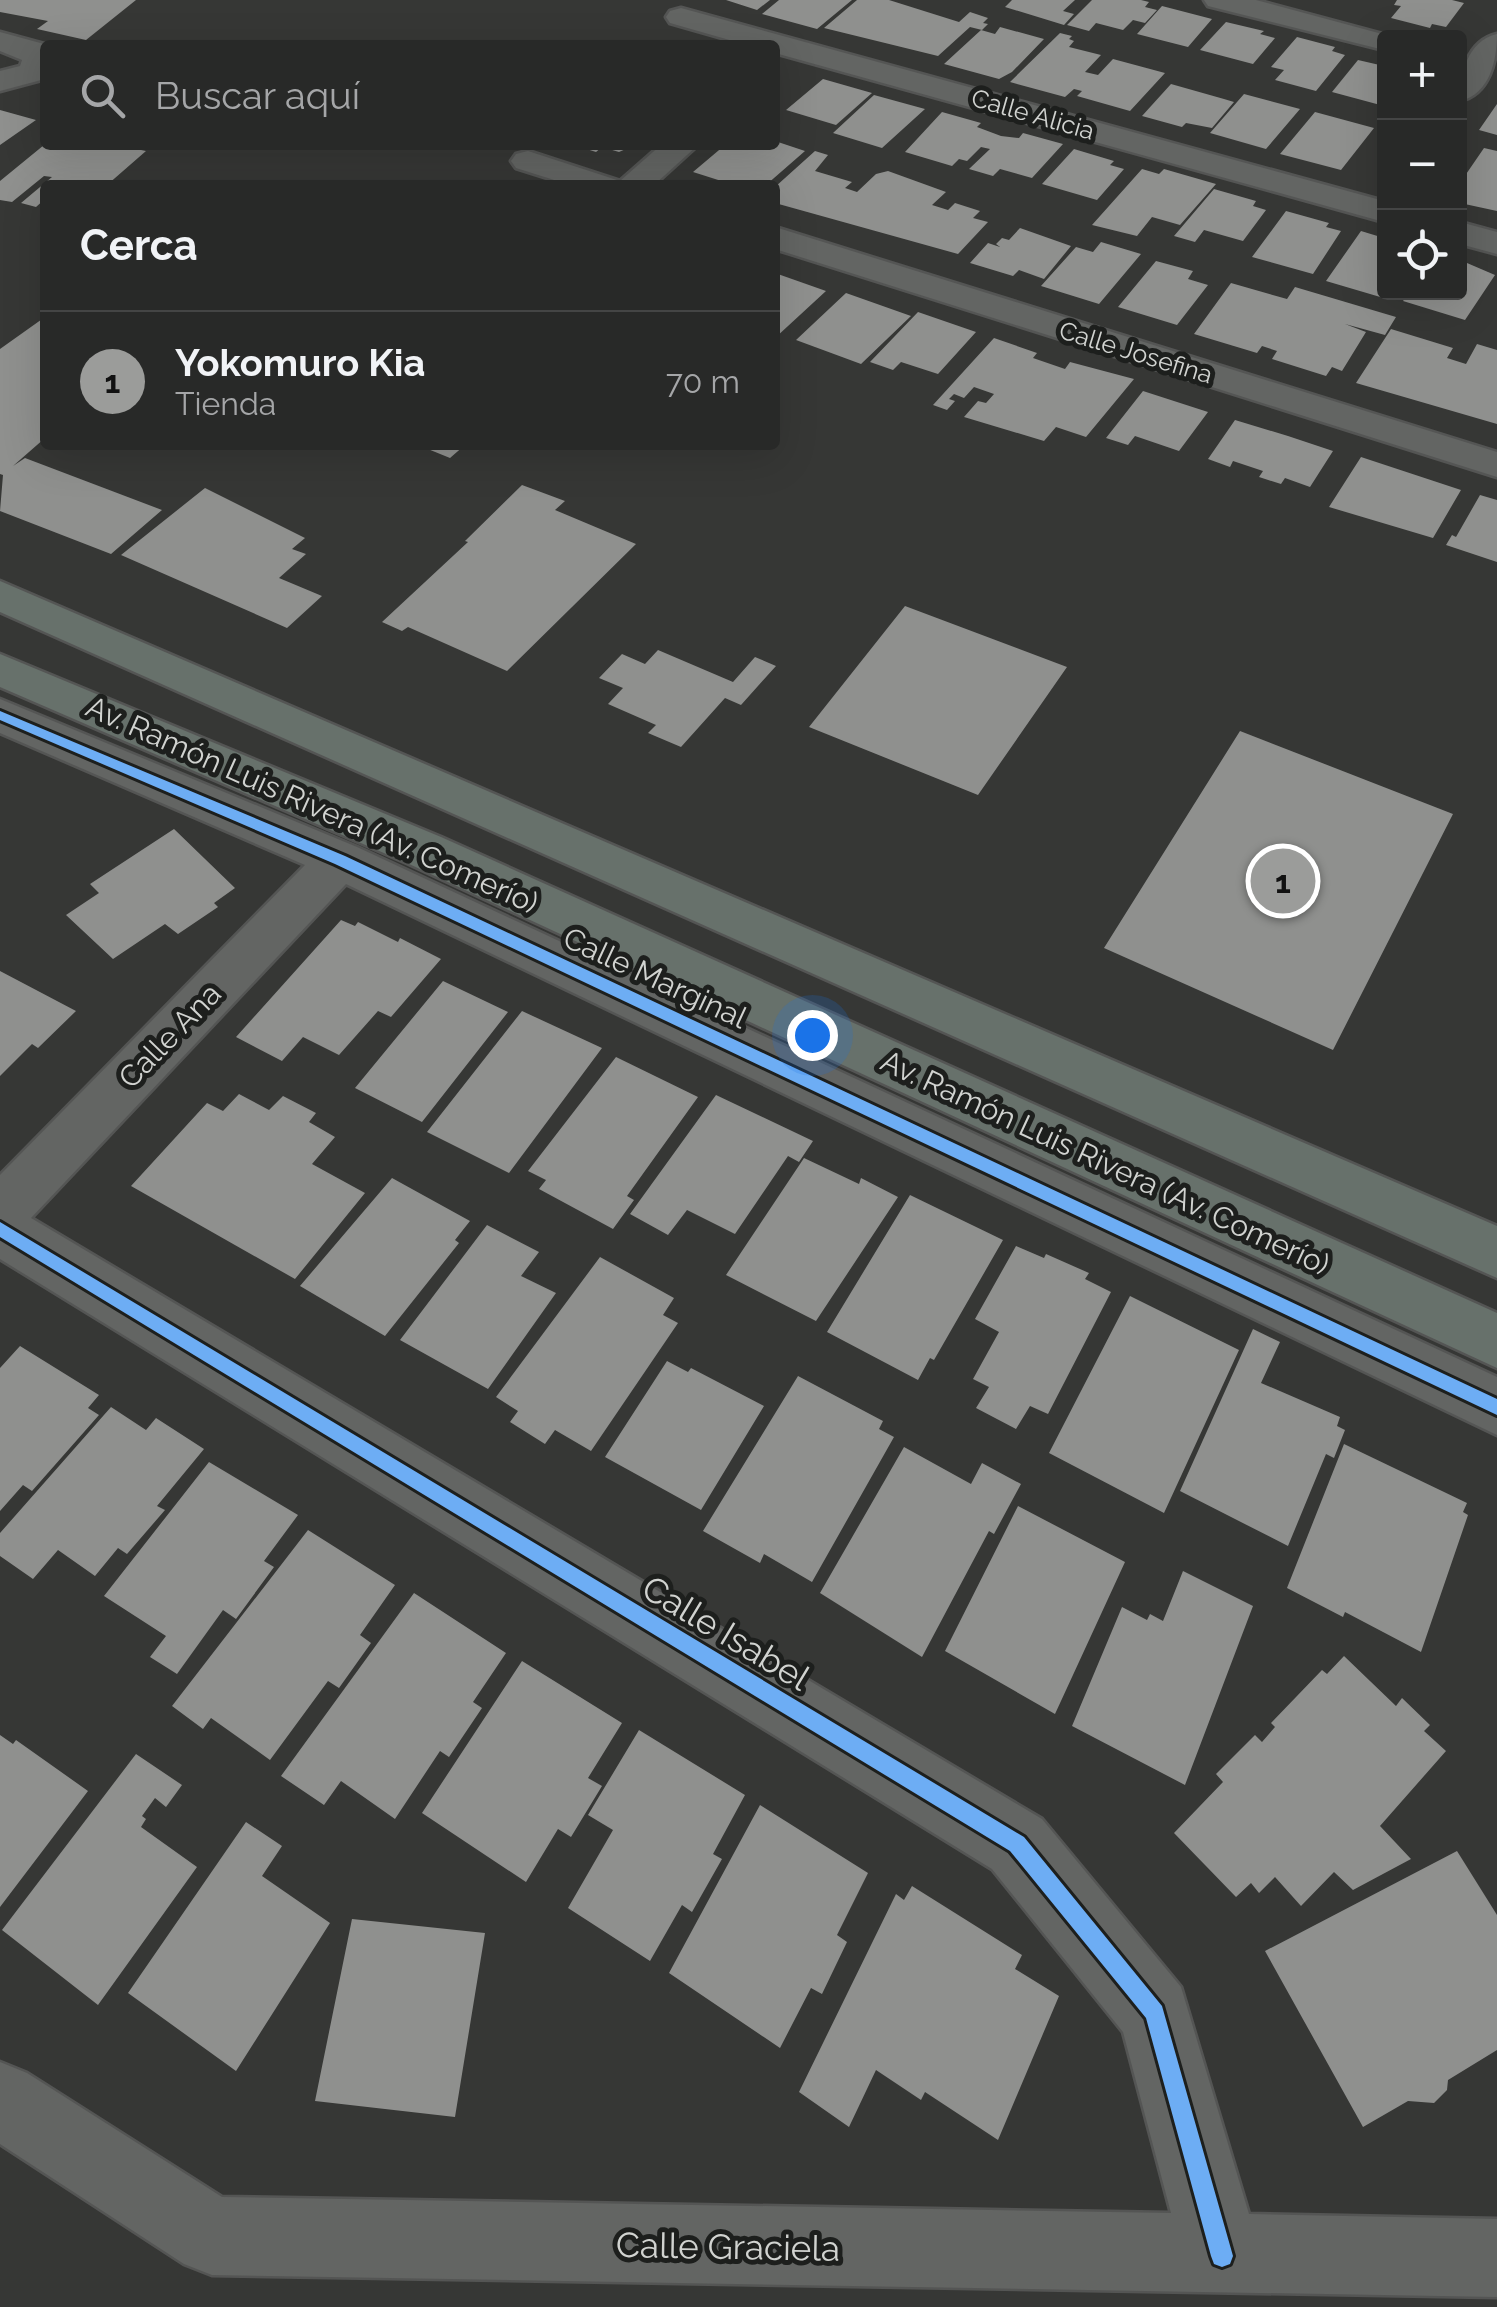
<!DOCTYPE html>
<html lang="es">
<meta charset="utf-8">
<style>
body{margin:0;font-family:Raleway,sans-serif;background:#343534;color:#f1f3f6}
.controls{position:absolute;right:30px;top:30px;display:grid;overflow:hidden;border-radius:10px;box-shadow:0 10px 40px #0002}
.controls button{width:90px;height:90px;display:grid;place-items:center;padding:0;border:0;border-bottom:2px solid #444545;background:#282928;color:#f1f3f6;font:50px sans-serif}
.you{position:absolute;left:812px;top:1035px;width:35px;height:35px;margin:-25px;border:8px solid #fff;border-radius:50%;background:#1a73e8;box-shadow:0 0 0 15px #1a73e833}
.badge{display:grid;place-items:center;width:65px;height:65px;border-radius:50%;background:#9b9c9a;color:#111;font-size:32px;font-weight:700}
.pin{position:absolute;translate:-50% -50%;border:5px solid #fff;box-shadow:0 2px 10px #0006}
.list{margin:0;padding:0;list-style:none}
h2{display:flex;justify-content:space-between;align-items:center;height:130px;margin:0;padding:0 40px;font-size:42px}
h2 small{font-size:32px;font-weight:400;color:#a5a6a8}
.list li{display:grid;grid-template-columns:65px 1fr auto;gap:30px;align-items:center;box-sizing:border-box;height:140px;padding:0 40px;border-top:2px solid #444545}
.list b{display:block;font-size:38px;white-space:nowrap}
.list p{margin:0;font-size:32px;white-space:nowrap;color:#a5a6a8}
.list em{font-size:32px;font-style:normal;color:#a5a6a8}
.icon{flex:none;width:55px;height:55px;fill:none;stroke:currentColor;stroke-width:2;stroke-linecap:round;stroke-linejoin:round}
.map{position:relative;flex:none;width:1497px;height:2307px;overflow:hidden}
.search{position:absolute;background:#282928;box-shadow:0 10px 40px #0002;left:40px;top:40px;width:740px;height:110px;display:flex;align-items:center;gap:25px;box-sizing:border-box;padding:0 35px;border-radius:10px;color:#a5a6a8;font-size:38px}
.panel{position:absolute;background:#282928;box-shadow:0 10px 40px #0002;left:40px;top:180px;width:740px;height:270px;border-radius:10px}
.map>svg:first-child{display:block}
</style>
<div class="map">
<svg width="1497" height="2307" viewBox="0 0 1497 2307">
<rect width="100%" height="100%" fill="#363735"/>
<path fill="#8f908e" d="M0,0H136L86,40L37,29L48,21L0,12Z
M726,0H770L757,10Z
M779,0H852L817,29L762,14Z
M857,0H889L959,22L970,12L988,18L983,23L988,24L982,30L970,27L938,56L824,28Z
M1012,0H1075L1063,11L1074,14L1064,25L1005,7Z
M1092,0H1141L1149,2L1145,7L1157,10L1145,23L1133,20L1123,30L1096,23L1089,31L1067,25Z
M1397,0H1452L1464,3L1446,27L1432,24L1430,28L1391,18L1401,6L1394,5Z
M1162,6L1212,19L1188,47L1137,34Z
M1226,22L1264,31L1260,34L1275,38L1253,64L1200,50Z
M1000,27L1044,39L1012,72L999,79L944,64L981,30L995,34Z
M1060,33L1072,36L1069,39L1074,41L1069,47L1101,55L1085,72L1098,75L1113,59L1165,73L1130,111L1077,96L1082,91L1074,89L1065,97L1010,82Z
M1297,37L1335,47L1332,51L1345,55L1316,91L1275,80L1284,70L1271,67Z
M1358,60L1384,66V106L1332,92Z
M823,79L872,93L836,125L786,110Z
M1171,84L1224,99L1234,102L1212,128L1186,123L1182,127L1142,116Z
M1244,94L1300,109L1266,149L1210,133Z
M874,95L925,109L882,148L833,133Z
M1497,104V135L1479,130Z
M0,110L36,120L0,145Z
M942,112L981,123L977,127L1001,136L1019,138L1023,133L1063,144L1032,178L1000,169L993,176L969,169L990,149L981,147L967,161L959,159L952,166L905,152Z
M1315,112L1374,128L1341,170L1280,154Z
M775,141L805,151L766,185H734L693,172L725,145H775Z
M44,145H117L146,151L107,185H72L75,183L67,181L45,185V199L36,207L21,203L52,177L44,176L12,202L0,200V181Z
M635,145L619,152L602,147L596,152L577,146Z
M1484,148L1497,151V211L1460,203V183Z
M1074,149L1114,161L1110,165L1124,169L1097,200L1042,184Z
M815,151L828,155L815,171L852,182L845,188L857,192L876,174L888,171L946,192L932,205L948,210L955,203L980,211L973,218L988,222L958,254L775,203V187Z
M1142,169L1159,174L1164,169L1216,184L1180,225L1152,217L1137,236L1092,225Z
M1214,189L1256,201L1253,206L1266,210L1243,241L1204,230L1195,242L1174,236Z
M1286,211L1329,223L1326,227L1341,231L1313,274L1252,257Z
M1020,228L1071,246L1044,279L1019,270L1013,276L970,263L988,243L1000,247L996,244L1002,238L1009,240Z
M1361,231L1384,238V292H1391L1387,299L1326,281Z
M1101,242L1141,254L1099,304L1041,286L1076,247L1093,252Z
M1460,260L1495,275L1465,320L1403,301L1410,292H1460Z
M1156,261L1193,271L1188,279L1208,285L1177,325L1118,307Z
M775,273L826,291L775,338Z
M1231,283L1287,299L1295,287L1396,317L1385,335L1345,324L1366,332L1342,371L1332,367L1326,376L1272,359L1277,351L1262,346L1257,353L1194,334Z
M846,293L911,316L861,364L796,340Z
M918,312L976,332L938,374L901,362L893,370L870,362Z
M45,317V438L13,466L25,458L162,510L111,554L0,511L3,475L0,474V349Z
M1391,329L1453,348L1447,358L1466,364L1477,344L1497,350V424L1356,383Z
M994,338L1037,353L1033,358L1065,369L1070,362L1134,379L1086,437L1056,427L1044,441L964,417L978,401L986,403L994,394L974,387L964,398L954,394L949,399L955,401L947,410L933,405Z
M1143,391L1208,412L1179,451L1135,436L1128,445L1106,438Z
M1235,420L1288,436L1333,451L1310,487L1285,478L1281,484L1259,477L1263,471L1233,461L1230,467L1208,459Z
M418,445H465L450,458Z
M1361,457L1461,490L1433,538L1329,507Z
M522,485L565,501L555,510L636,544L507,671L408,627L402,631L382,622L468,542L465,541Z
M205,488L305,538L292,549L306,554L279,578L322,596L287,628L121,555Z
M1480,495L1497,500V562L1446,545L1452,535L1456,537Z
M905,606L1067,667L978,795L809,727Z
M658,650L733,682L755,657L776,666L741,705L725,698L681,747L648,733L656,725L608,704L623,688L599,678L622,654L645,664Z
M1240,731L1453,814L1333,1050L1104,948Z
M174,829L235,888L214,903L218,907L178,934L165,924L113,959L66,915L99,893L90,884Z
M341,920L355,926L358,922L398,942L400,938L441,959L391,1017L378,1011L339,1055L303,1037L282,1061L236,1037Z
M0,971L76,1011L38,1048L32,1044L0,1076Z
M443,981L508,1012L422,1122L355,1088Z
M522,1011L602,1048L509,1173L427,1132Z
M616,1057L698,1097L627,1196L634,1200L613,1229L539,1189L546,1180L528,1171Z
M239,1094L269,1110L283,1096L316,1113L309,1122L335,1137L312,1164L365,1193L295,1279L131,1186L207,1103L223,1111Z
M716,1095L813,1141L799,1162L788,1156L735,1234L687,1210L668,1235L630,1214Z
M804,1158L859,1184L861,1178L898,1197L816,1321L726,1275Z
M392,1178L470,1221L455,1240L459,1243L385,1336L300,1286Z
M910,1195L1003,1240L934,1360L930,1358L918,1380L827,1332Z
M487,1225L539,1252L521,1276L556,1293L488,1389L400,1340Z
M1016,1246L1044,1258L1046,1254L1089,1273L1085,1279L1111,1292L1048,1414L1030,1406L1016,1429L976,1408L989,1387L973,1379L999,1332L975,1319Z
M600,1257L674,1298L663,1315L678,1323L591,1451L555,1430L545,1444L510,1422L518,1411L496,1397Z
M1130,1296L1239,1350L1164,1513L1049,1453Z
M1253,1329L1280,1342L1261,1383L1340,1417L1337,1426L1345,1430L1334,1458L1326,1454L1288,1546L1180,1491Z
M20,1346L99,1395L88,1408L99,1415L32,1491L23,1485L0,1511V1368Z
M667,1361L688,1372L691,1368L764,1406L701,1510L605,1457Z
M798,1376L883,1421L879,1429L894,1437L812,1582L764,1554L760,1563L703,1531Z
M111,1407L146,1430L156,1418L204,1449L157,1506L165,1510L127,1554L118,1548L95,1576L58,1550L33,1579L0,1556V1533Z
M1344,1444L1467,1503L1463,1512L1468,1515L1421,1652L1345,1612L1343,1617L1287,1588Z
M904,1447L971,1484L982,1463L1021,1484L994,1534L989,1531L922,1657L820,1593Z
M209,1462L298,1515L264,1561L274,1567L236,1619L223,1610L177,1674L150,1657L166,1636L104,1596Z
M1018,1506L1125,1562L1055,1714L945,1651Z
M308,1530L395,1585L360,1635L371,1643L339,1688L328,1681L270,1760L211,1718L203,1729L172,1706Z
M1183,1571L1253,1606L1185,1785L1072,1726L1122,1607L1147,1620L1150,1614L1163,1621Z
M414,1593L506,1653L473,1702L482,1708L449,1757L440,1751L395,1819L341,1781L324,1805L281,1776Z
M1344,1656L1396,1706L1402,1698L1430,1725L1424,1731L1446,1751L1380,1826L1411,1859L1353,1890L1334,1872L1301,1906L1275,1877L1259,1893L1251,1883L1236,1897L1174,1833L1223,1782L1216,1774L1255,1735L1262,1742L1275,1727L1271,1723L1322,1670L1327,1674Z
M522,1661L622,1723L588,1778L602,1786L571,1837L558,1829L526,1882L422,1813Z
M639,1730L745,1795L713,1854L722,1859L692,1912L682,1905L650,1961L568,1908L613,1830L588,1815Z
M0,1735L13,1744L16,1740L88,1791L0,1907Z
M136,1754L182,1785L166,1807L155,1798L142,1816L146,1819L141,1827L197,1867L98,2005L2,1930Z
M760,1805L868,1873L837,1935L847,1942L822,1994L811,1988L780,2048L669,1973Z
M246,1822L282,1846L262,1876L330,1923L236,2071L128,1993Z
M1457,1851L1497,1915V2050L1448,2080L1447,2090L1434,2103L1408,2101L1363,2127L1265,1951Z
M912,1886L1022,1955L1015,1969L1059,1996L998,2140L925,2092L921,2100L876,2070L849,2127L799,2092L896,1894L904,1900Z
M352,1919L485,1933L455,2117L315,2101Z"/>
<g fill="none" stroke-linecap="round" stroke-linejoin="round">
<defs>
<path id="minor" d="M1204,0H1256L1397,38H1384V50L1208,6Z
M681,8L1384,201V222L775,53V45H747L670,23L666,17L670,11Z
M0,32L44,44L45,79L0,91V71L20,66L22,60L0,51Z
M1497,34C1497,60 1490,94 1460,101C1460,74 1467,41 1497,34Z
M661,145H698L654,185H570L516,168L511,161L516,154L528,151L620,181Z
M1460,222L1497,232V254L1460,244Z
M775,227L1497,452V477L775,249Z
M0,699L357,847L1497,1377V1435L346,884L31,1218L1042,1819L1181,1987L1249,2214L1497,2219V2297L212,2275L184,2264L0,2144V2062L27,2073L222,2197L1171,2213L1123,2032L992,1869L0,1259V1175L305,865L0,733Z"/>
<path id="major" d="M0,581L1497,1226V1278L0,612Z
M0,654L441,837L1497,1313V1368L407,863L0,687Z"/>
</defs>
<use href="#minor" stroke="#545554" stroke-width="5"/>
<use href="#major" stroke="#545554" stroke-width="5"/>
<use href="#minor" fill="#636563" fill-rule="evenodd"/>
<use href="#major" fill="#67716b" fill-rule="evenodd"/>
<defs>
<path id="cycleway" d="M0,711L345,856L1497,1399V1415L335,864L0,720Z
M0,1222L1024,1837L1162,2006L1233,2256L1230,2264L1222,2267L1214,2264L1211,2256L1146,2018L1010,1851L0,1237Z"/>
</defs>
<use href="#cycleway" stroke="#1d1f1d" stroke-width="6"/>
<use href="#cycleway" fill="#6dadf4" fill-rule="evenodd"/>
</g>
<g text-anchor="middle" stroke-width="10" stroke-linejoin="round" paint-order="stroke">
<g font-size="25" fill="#d1d3d0" stroke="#1d1f1d">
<text transform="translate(1033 114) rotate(16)" y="9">Calle Alicia</text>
<text transform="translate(1136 352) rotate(17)" y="9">Calle Josefina</text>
</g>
<g font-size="30" fill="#d1d3d0" stroke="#1d1f1d">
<text transform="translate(312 805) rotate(24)" y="10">Av. Ramón Luis Rivera (Av. Comerío)</text>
<text transform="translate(655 978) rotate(25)" y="10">Calle Marginal</text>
<text transform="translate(170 1036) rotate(-46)" y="10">Calle Ana</text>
<text transform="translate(1105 1163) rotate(25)" y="10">Av. Ramón Luis Rivera (Av. Comerío)</text>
</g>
<g font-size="35" fill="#d1d3d0" stroke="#1d1f1d">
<text transform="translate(726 1633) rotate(31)" y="12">Calle Isabel</text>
<text transform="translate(728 2247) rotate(1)" y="12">Calle Graciela</text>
</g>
</g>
</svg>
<div class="controls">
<button>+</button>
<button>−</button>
<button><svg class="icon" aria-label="locate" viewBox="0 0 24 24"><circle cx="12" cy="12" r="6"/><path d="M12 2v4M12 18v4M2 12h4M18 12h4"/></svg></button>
</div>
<div class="you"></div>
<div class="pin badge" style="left:1283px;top:881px">1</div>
<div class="search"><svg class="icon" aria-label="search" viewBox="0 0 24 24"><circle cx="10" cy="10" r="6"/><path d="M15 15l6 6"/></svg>Buscar aquí</div>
<section class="panel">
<h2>Cerca<small></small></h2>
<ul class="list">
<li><span class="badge">1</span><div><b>Yokomuro Kia</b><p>Tienda</p></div><em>70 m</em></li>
</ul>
</section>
</div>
